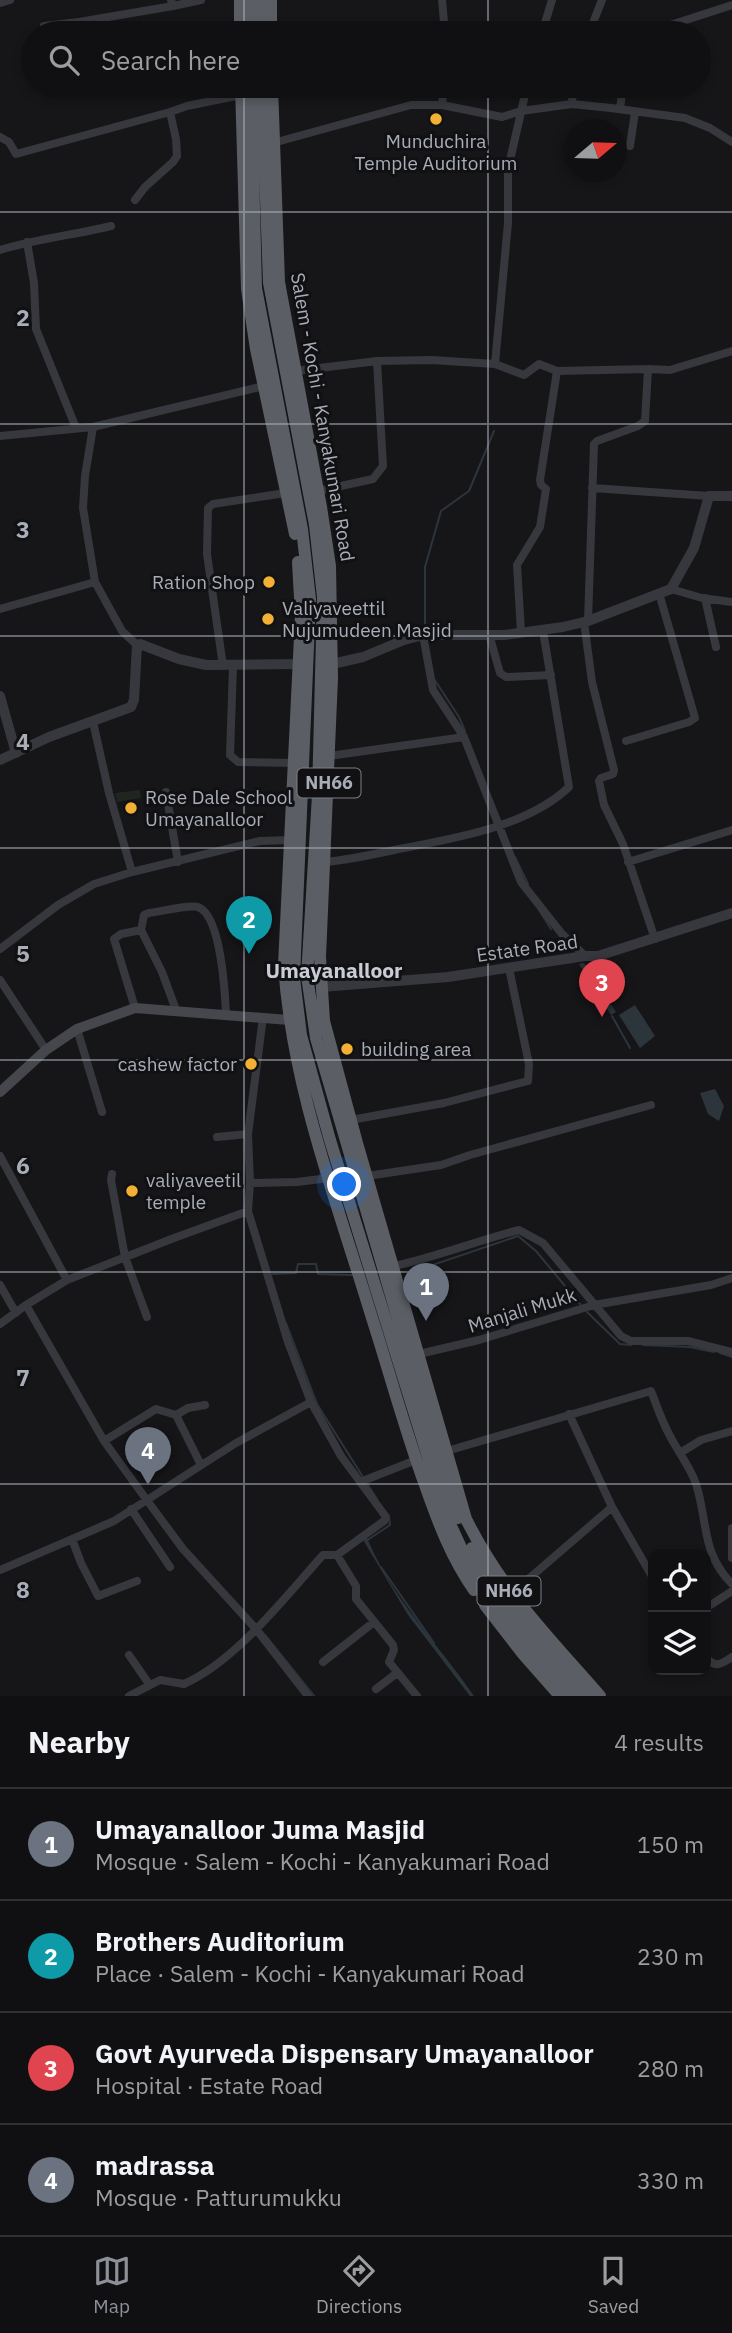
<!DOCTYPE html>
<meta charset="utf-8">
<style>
body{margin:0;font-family:"IBM Plex Sans",sans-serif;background:#1e1e20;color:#f1f3f6}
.controls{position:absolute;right:21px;bottom:21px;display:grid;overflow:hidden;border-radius:14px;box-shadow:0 4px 10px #0003}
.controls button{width:63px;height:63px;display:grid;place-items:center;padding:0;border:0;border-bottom:2px solid #303032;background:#101012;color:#f1f3f6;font:35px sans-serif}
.compass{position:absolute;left:564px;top:119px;width:63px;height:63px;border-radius:50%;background:#101012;box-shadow:0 4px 10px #0003;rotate:71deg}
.you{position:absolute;left:345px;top:1185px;width:24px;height:24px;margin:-18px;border:5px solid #fff;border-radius:50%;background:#1a73e8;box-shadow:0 0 0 10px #1a73e833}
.badge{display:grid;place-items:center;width:46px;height:46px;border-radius:50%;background:#8c9099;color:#fff;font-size:23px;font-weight:700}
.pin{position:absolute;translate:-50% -58px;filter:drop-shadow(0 2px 4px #0008)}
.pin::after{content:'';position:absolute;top:37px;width:24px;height:21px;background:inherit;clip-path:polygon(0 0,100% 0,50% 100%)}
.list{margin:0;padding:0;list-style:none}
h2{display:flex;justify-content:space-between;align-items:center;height:91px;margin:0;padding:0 28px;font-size:30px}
h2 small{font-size:23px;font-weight:400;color:#9c9d9f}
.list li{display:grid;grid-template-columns:46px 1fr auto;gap:21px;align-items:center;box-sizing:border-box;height:112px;padding:0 28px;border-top:2px solid #303032}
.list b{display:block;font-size:26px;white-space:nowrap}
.list p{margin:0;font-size:23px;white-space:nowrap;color:#9c9d9f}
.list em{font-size:23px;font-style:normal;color:#9c9d9f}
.icon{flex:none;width:38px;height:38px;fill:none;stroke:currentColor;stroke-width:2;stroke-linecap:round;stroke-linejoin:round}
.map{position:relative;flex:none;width:732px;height:1696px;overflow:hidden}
.search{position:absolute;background:#101012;box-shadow:0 4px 10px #0003;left:21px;right:21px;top:21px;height:77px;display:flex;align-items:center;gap:18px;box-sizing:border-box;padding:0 24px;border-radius:38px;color:#9c9d9f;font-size:26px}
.sheet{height:539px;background:#101012}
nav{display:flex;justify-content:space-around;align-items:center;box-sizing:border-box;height:98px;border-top:2px solid #303032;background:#101012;font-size:19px;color:#9c9d9f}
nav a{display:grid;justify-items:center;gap:4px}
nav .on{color:#8c9099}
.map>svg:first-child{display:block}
</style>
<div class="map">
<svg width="732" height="1696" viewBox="0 0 732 1696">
<rect width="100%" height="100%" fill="#161618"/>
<path fill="#1e261f" d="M140,790L141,798L117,802L115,793Z"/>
<path fill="#2c353c" d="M584,963L616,1012L611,1015C600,998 590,981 579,964Z
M635,1005L655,1036L640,1048L619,1015Z
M715,1089L724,1106L719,1121L708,1114L700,1093Z
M366,1535C390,1597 437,1642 474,1696H470L408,1615L362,1538Z"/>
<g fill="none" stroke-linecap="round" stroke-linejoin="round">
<path stroke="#2c353c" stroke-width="2" d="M425,625V567L441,511L469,491L494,431
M434,679L459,717L465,731
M515,857L528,884
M539,910L551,929
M586,974L596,990
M612,1016L630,1048
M409,1273L518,1236L536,1251L580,1304
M272,1274L296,1273L298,1264H316L318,1274L352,1275
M587,1312L620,1344L631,1345
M286,1323L317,1404L363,1477
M643,1345L690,1347L714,1352
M720,1353L732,1357
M368,1485L377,1499
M366,1541L390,1525L389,1518
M381,1567L434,1643
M265,1635L314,1696"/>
<path stroke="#37383d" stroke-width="8" d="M171,0L173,6L201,0
M442,0L445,33
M0,3L10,0
M44,26L79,22L173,6
M542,33L552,0
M589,33L602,0
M608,33L655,30L732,5
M572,104L573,86
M442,105L444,86
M620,109L623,86
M170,112L187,106L241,95
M0,137L9,142L16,154L170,112L176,139L177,156L173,162L145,187L135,200
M273,143L411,105H442L502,117L521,111L572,104L611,108L685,118L710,128L732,142
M630,146L635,112
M27,242L34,283L36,329L76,428
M0,250C36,239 74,235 111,226
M495,364L508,223V169L527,86
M295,371L377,361L431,360L495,364L524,375L539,364L557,371L540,480L541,485L546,489L540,527L517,565L521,632
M557,371L648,369
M93,427L85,476L83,508L95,582L122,631L137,645
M0,436L93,427L264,386
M592,488L709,496
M318,491L373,479L383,466L377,361
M671,589L702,598L732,602
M705,598L716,647
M0,609L95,582
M588,621L594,444L597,441L638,426L645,421L648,369L670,370L732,351
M584,622L592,682L614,770L613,774L601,778L599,781L604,805L623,844L655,939
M489,634L500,673L506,677L551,675
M423,635L433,690L464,737L521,882L562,934L585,956
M223,666L207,554L208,508L213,504L286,493
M233,666L230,755L238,762L294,763
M93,722L109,793L132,872
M626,741L689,722L695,718L659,593
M329,756L464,737
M166,792L178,862
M325,862C348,860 371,855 394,850C450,839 526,828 569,787L543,631
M628,862L732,830
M0,949L58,905L94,884L132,872L260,841L290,840
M0,980L46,1050
M135,1008L114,939L121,934L141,930
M176,1010L162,972L141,930L144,915L149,913C160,912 188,904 198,907C221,915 225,993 226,1014
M77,1029L102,1112
M351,1120L444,1103L528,1081L529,1064L509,968
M217,1137L248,1134
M0,1156L67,1280
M112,1174L111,1180L125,1257L147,1317
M367,1176L441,1165L470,1155L651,1105
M250,1183L297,1182L329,1178
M394,1266C436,1257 476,1241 519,1230L543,1243L621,1336L631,1341H688L732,1352
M0,1285L16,1313
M26,1305L67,1280L174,1238L248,1211
M0,1324L26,1305L104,1441L146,1499L183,1549L256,1629L308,1696
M419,1354L479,1340L594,1305L711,1285L732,1278
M569,1414L612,1507L653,1578
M104,1441L156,1409L176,1415
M447,1451L651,1391C657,1406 662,1422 670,1436C678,1452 690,1466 696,1484C708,1521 701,1553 732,1584
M680,1453L701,1440L732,1431
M201,1465L176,1415L188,1408L205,1405
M360,1482L416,1460
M131,1509L170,1567
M732,1528V1558
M72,1539L81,1563L98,1596L137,1581
M337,1555L356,1586V1599L393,1645L394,1650L389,1662L417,1696
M0,1570L114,1521L236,1443L311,1402
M511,1594L612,1507
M706,1608L732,1591
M129,1655L149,1684
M706,1657C715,1669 722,1664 732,1657
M323,1662L374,1622
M376,1689L397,1673
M129,1696L160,1680L184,1684C236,1661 285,1597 323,1555H337L384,1521L386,1517L341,1456L311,1402L288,1342L248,1211L250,1183L248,1134L263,1017"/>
<path stroke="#37383d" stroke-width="10" d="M332,664L363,657L404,640L423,635H504L563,627L588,621L671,589L694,548L709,496H732
M0,696L16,753
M0,760L49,737L131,707L134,700L137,645L140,644L179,659L206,665L299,664
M321,987L448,977L585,956H598L732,913"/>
<path stroke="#45474d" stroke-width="10" d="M0,1092L46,1050L77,1029L135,1008L289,1020"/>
<path stroke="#5b5e65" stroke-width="12" d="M248,0L249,33
M259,0L260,33
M271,0V33
M240,33V0
M241,86L247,289L256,349L295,534
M251,86L256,288L302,529L310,599L294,978L301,1035L330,1140L446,1515L474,1576L495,1605L572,1696
M262,86L269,283L315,525L323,597L318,795L307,976L316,1038L440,1463L458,1518
M272,86L279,282L321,507L330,566L332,678L320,957L324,1021L357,1143L466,1519C502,1591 548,1636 600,1696
M298,562L301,616L284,965C292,1087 337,1202 372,1318C390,1374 405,1430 425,1485C438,1522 451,1557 474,1590
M472,1548L481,1568L497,1589
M485,1605L523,1654L560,1696
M510,1606L586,1696"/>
</g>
<path fill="none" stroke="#a8adb8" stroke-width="2" stroke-opacity="0.55" d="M244,0V33M488,0V33M244,86V1696M488,86V1696M0,212H732M0,424H732M0,636H732M0,848H732M0,1060H732M0,1272H732M0,1484H732"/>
<g fill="#f2b134" stroke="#111113" stroke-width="2.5">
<circle cx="436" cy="119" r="7"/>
<circle cx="269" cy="582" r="7"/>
<circle cx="268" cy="619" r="7"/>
<circle cx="131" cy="808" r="7"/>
<circle cx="347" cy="1049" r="7"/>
<circle cx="251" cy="1064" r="7"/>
<circle cx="132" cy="1191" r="7"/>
</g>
<g text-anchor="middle" stroke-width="6" stroke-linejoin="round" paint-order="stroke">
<g fill="#111113" stroke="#7b7e86" stroke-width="2">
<rect x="297.5" y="768.5" width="63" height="29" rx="5"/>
<rect x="477.5" y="1576.5" width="63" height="29" rx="5"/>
</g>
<g font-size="18" font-weight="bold" fill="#a8adb8">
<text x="329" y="789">NH66</text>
<text x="509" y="1597">NH66</text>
</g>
<g font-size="19" fill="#a8adb8" stroke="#111113" text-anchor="start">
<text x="436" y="148" text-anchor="middle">Munduchira<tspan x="436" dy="22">Temple Auditorium</tspan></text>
<text x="255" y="589" text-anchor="end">Ration Shop</text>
<text x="282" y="615">Valiyaveettil<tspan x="282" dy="22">Nujumudeen Masjid</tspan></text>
<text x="145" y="804">Rose Dale School<tspan x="145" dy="22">Umayanalloor</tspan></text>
<text x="361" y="1056">building area</text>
<text x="237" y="1071" text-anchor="end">cashew factor</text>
<text x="146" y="1187">valiyaveetil<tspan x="146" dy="22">temple</tspan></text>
</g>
<g font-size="19" fill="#a8adb8" stroke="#111113">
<text transform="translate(323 417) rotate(80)" y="7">Salem - Kochi - Kanyakumari Road</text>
<text transform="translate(527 948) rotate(-8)" y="7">Estate Road</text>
<text transform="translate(522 1310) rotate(-17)" y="7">Manjali Mukk</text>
</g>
<g font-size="21" font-weight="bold" fill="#c9ccd4" stroke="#111113">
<text x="334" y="978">Umayanalloor</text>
</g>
</g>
<g font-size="23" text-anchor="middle" font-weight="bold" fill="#a8adb8" stroke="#111113" stroke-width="6" stroke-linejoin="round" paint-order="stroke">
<text x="23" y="326">2</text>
<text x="23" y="538">3</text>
<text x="23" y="750">4</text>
<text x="23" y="962">5</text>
<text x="23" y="1174">6</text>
<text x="23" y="1386">7</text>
<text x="23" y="1598">8</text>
</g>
</svg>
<div class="controls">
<button><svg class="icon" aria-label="locate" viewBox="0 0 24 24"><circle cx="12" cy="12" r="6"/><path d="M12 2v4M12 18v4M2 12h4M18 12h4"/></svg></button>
<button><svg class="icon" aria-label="layers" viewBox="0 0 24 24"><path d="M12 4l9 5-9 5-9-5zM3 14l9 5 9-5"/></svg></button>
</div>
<svg class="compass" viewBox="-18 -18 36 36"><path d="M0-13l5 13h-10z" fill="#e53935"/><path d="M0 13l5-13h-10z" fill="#9c9d9f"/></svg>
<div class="you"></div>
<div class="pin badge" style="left:426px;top:1321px;background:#6b7280">1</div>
<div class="pin badge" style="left:249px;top:954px;background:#0f9aa8">2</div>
<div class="pin badge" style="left:602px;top:1017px;background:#e0444e">3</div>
<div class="pin badge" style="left:148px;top:1485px;background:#6b7280">4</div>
<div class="search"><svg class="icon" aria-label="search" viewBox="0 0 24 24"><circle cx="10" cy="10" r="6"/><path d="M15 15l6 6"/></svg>Search here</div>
</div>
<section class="sheet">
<h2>Nearby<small>4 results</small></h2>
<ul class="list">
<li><span class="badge" style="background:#6b7280">1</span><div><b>Umayanalloor Juma Masjid</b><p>Mosque · Salem - Kochi - Kanyakumari Road</p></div><em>150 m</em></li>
<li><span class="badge" style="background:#0f9aa8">2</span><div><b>Brothers Auditorium</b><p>Place · Salem - Kochi - Kanyakumari Road</p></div><em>230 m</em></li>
<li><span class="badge" style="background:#e0444e">3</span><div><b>Govt Ayurveda Dispensary Umayanalloor</b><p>Hospital · Estate Road</p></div><em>280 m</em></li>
<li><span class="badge" style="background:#6b7280">4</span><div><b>madrassa</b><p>Mosque · Patturumukku</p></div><em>330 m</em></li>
</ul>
</section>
<nav>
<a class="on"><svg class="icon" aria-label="map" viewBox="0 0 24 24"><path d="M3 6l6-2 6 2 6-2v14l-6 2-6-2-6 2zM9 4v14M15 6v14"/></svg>Map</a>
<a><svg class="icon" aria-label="directions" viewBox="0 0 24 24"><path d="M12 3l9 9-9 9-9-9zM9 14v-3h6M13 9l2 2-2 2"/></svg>Directions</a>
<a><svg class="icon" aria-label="saved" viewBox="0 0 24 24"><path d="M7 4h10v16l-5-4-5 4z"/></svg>Saved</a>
</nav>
